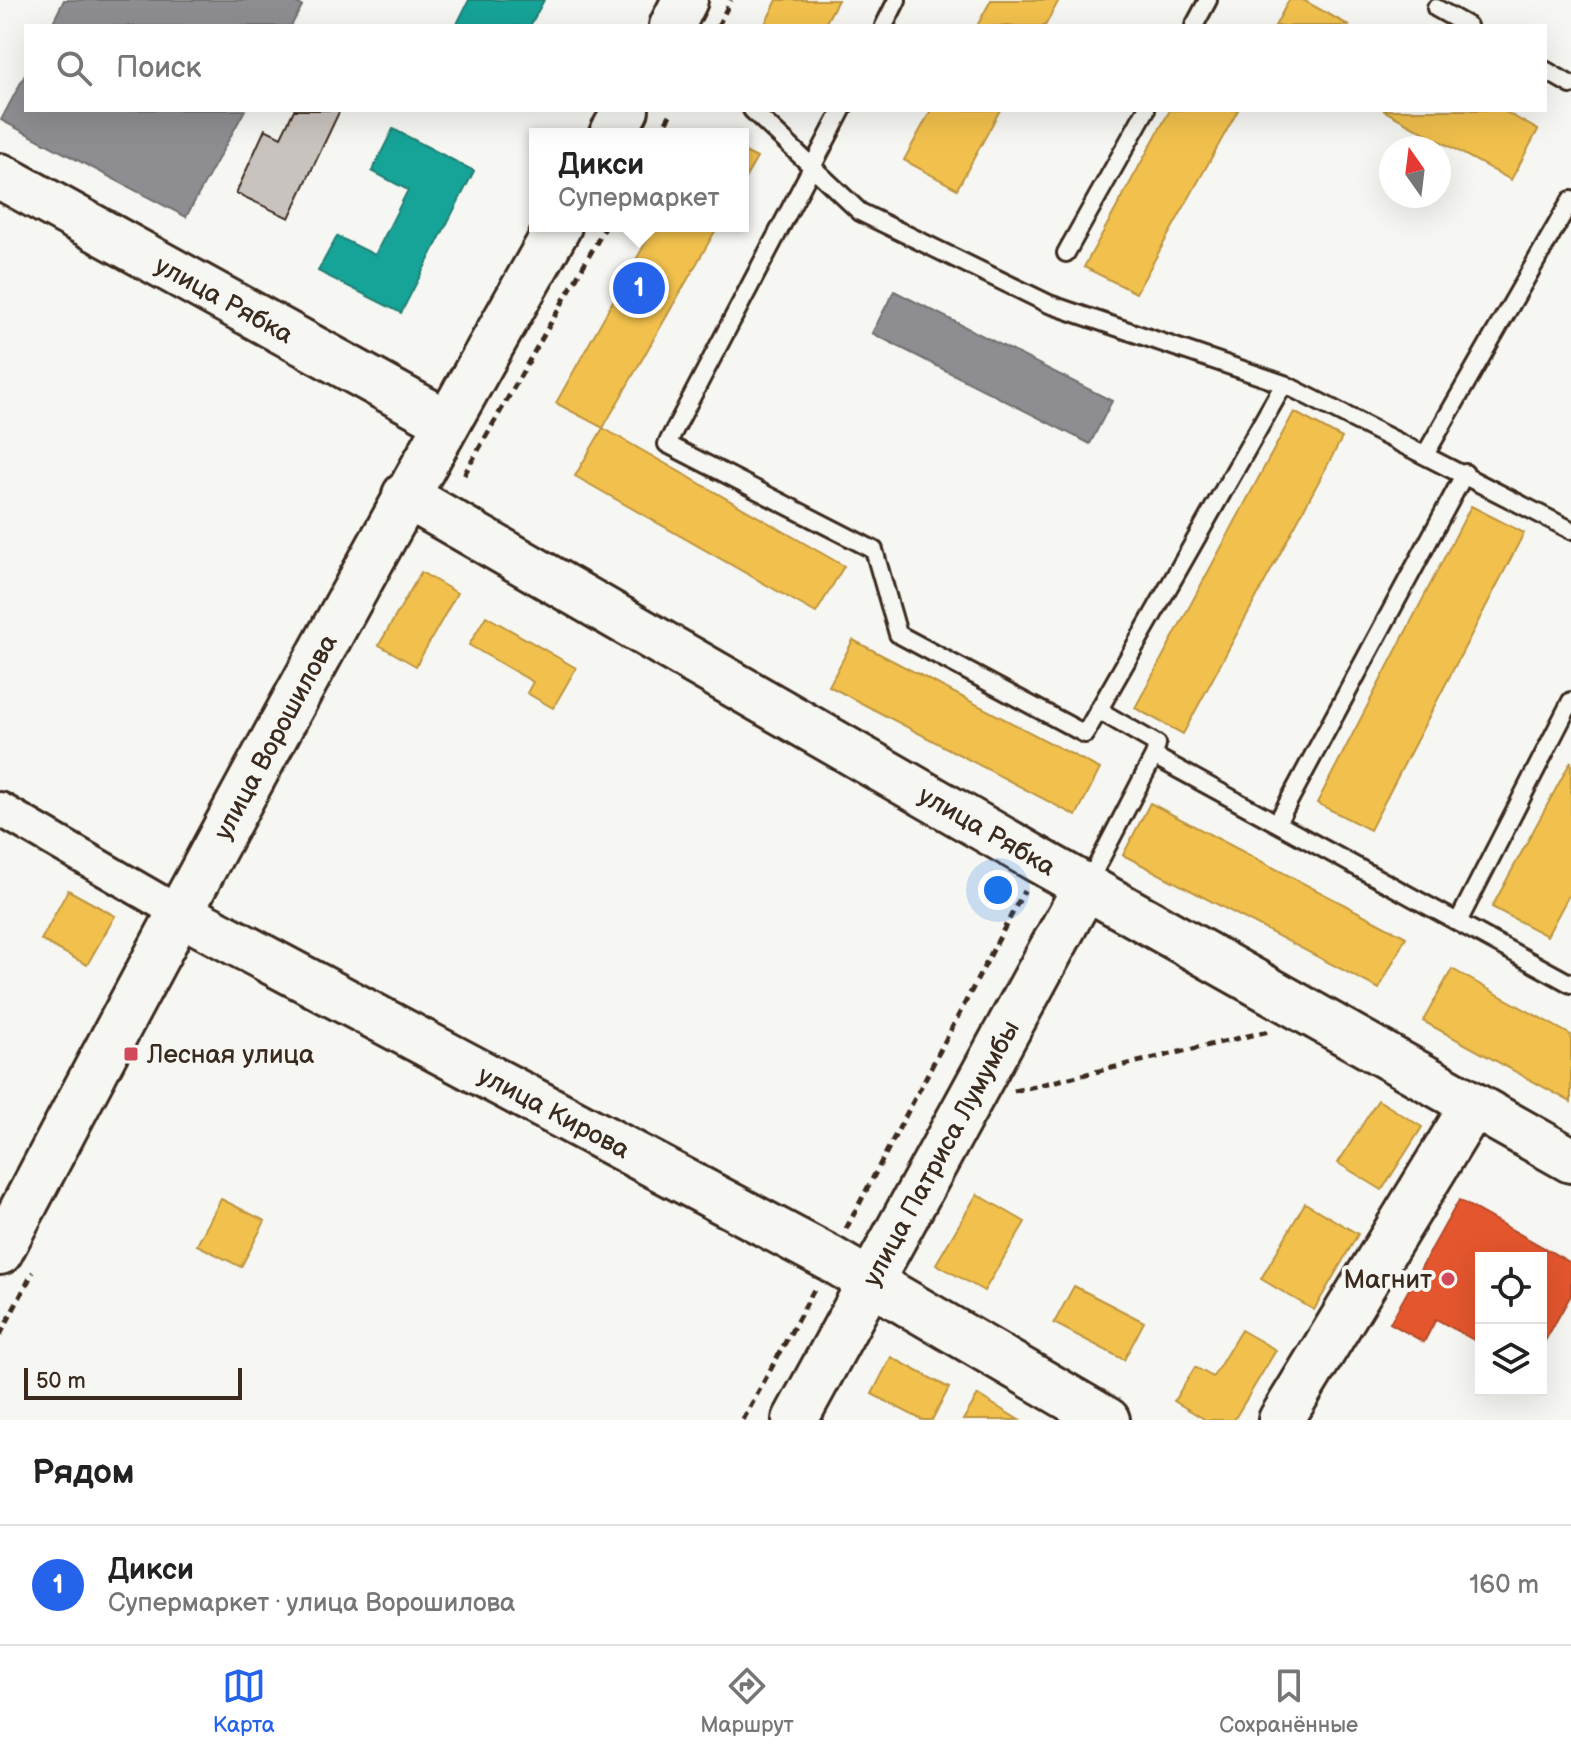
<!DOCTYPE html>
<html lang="ru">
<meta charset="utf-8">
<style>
body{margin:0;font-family:"Balsamiq Sans",sans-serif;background:#f6f6f6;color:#222}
.controls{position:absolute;right:24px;bottom:24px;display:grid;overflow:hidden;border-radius:0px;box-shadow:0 8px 32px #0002}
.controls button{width:72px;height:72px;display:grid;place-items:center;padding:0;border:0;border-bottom:2px solid #e0e0e0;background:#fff;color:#222;font:40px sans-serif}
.compass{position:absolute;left:1379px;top:136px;width:72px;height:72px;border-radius:50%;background:#fff;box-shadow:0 8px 32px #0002;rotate:346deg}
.scale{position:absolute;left:24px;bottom:20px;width:218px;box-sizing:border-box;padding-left:8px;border:4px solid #3b2a1e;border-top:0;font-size:22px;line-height:28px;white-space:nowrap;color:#3b2a1e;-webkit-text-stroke:6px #f6f6f2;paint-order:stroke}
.you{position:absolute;left:998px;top:890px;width:28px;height:28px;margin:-20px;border:6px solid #fff;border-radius:50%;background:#1a73e8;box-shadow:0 0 0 12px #1a73e833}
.badge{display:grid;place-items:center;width:52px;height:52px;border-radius:50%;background:#2563eb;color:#fff;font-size:26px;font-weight:700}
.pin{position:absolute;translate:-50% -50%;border:4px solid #fff;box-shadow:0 2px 8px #0006}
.popup{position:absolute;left:529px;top:128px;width:220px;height:104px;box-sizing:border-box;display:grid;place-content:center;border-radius:0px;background:#fff;filter:drop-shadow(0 2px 6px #0005);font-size:26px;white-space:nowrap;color:#767676}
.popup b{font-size:30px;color:#222}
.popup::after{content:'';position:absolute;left:50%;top:100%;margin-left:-16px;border:16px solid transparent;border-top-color:#fff}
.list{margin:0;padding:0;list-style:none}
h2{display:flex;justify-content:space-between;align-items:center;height:104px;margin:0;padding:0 32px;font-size:34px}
h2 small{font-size:26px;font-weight:400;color:#767676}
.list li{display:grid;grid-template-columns:52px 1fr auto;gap:24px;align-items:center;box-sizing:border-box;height:120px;padding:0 32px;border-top:2px solid #e0e0e0}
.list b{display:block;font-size:30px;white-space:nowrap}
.list p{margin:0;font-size:26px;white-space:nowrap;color:#767676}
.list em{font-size:26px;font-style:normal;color:#767676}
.icon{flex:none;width:44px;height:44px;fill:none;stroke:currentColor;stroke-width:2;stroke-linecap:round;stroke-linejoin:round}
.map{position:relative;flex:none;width:1571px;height:1420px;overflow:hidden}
.search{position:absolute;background:#fff;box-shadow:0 8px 32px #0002;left:24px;right:24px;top:24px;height:88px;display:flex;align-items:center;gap:20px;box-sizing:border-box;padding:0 28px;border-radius:0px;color:#767676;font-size:30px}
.sheet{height:224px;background:#fff}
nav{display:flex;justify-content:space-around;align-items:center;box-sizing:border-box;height:112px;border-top:2px solid #e0e0e0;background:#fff;font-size:22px;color:#767676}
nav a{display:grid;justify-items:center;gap:4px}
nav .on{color:#2563eb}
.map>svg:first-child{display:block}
</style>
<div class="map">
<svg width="1571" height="1420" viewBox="0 0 1571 1420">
<rect width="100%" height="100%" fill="#f6f6f2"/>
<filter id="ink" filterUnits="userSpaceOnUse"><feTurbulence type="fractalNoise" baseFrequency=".0125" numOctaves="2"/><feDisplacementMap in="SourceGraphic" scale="16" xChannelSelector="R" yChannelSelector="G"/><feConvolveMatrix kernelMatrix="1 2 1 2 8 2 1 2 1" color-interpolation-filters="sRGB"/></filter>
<g filter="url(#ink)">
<path fill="#f2c14e" stroke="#bb9440" stroke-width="2" d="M777,0H838L824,26H764Z
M991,0H1059L1045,26H977Z
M1289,0H1303L1350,26H1275Z
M931,110H1000L957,189L904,160Z
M1170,110H1238L1136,293L1084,267Z
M1383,110H1502L1538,130L1511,180Z
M743,151L757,158L743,182Z
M655,226H718L603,428L556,403Z
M1294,412L1342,438L1183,734L1135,708Z
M603,428L844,566L816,613L575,476Z
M1471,506L1524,533L1370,830L1317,803Z
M421,572L457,593L416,666L379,645Z
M486,616L576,668L553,708L527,693L533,682L469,645Z
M853,640L1100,769L1076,816L829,686Z
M1571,761V891L1547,936L1492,907Z
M1150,803L1406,937L1379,989L1123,855Z
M68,890L115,916L87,965L41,940Z
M1452,969L1571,1035V1102L1423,1021Z
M1378,1100L1422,1127L1382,1190L1338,1163Z
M977,1194L1025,1222L984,1291L936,1264Z
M221,1199L265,1221L241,1267L197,1245Z
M1305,1203L1358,1234L1314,1310L1261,1279Z
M1074,1286L1144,1322L1124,1360L1054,1323Z
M1241,1330L1276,1350L1234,1420H1206L1174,1401L1195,1367L1213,1377Z
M891,1357L949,1388L932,1420H922L872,1394Z
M978,1395L1019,1420H963Z"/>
<path fill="#e4572e" stroke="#b14a29" stroke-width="2" d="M1459,1200L1571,1263V1295L1541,1348V1258H1481V1344L1436,1319L1424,1342L1390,1323Z"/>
<path fill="#17a398" stroke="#227f73" stroke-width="2" d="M469,0H544L530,26H456Z
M393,129L474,171L401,313L318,271L337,236L375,255L408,190L372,171Z"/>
<path fill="#8d8d92" stroke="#746f6f" stroke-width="2" d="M64,0H291L302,6L291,26H51Z
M26,73V110H245L186,217L1,120Z
M894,291L1112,401L1090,444L872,333Z"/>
<path fill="#c8c3be" stroke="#3b2a1e" stroke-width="2" d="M294,110H340L289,218L236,193L265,129L281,137Z"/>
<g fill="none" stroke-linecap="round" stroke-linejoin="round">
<defs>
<path id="lane" d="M1436,8L1468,26
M884,26L897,0
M1194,26L1208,0
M1545,70L1571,85
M752,110L860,212L1049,304L1284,384L1571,530
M842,110L667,444L874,550L898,634L1085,734L1284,384
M1066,253L1146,110
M1425,455L1571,200
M1098,710L1157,744L1154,756
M1277,823L1465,473
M1087,885L1154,756L1571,984
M1459,920L1571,701"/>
<path id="street" d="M0,809L178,912"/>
<g id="secondary">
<path d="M672,26L685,0"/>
<path d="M612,134L626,110"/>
<path id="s1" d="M0,176L447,422"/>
<path id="s2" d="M405,495L1040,861L1571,1160"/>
<path id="s3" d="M178,912L831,1259L1107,1420"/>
<path id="s4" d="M0,1252C181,907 366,564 559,226"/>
<path id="s5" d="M795,1420L1086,886"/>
<path d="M1281,1420L1472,1107"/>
</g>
</defs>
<use href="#lane" stroke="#3b2a1e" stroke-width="22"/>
<use href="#street" stroke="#3b2a1e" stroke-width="38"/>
<use href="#secondary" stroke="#3b2a1e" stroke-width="50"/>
<path stroke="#3b2a1e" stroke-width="5" stroke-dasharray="8 6" stroke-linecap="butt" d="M718,26L731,0
M659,134L673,110
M464,475L606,226
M1014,1091L1269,1031
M846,1229L1024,891
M0,1335L33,1272
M743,1420L815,1288"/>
<use href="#lane" stroke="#f6f6f2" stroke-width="16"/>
<use href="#street" stroke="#f6f6f2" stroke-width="32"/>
<use href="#secondary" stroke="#f6f6f2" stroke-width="44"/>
</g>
</g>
<g fill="#d1495b" stroke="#f6f6f2" stroke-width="3">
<rect x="123" y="1046" width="16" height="16" rx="4"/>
<circle cx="1448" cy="1279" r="8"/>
</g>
<g text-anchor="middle" stroke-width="8" stroke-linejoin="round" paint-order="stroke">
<g font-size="26" fill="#3b2a1e" stroke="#f6f6f2">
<text dy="9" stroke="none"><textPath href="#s1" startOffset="256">улица Рябка</textPath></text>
<text dy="9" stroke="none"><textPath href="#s4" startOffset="584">улица Ворошилова</textPath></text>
<text dy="9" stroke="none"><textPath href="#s2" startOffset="672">улица Рябка</textPath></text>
<text dy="9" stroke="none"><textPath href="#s3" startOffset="426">улица Кирова</textPath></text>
<text dy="9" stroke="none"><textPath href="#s5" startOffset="304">улица Патриса Лумумбы</textPath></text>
</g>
<g font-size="26" fill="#3b2a1e" stroke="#f6f6f2" text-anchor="start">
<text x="147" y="1063">Лесная улица</text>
<text x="1432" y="1288" text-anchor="end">Магнит</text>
</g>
</g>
</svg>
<div class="controls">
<button><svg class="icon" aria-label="locate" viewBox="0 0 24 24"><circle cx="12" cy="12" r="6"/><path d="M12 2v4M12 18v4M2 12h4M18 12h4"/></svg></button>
<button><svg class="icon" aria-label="layers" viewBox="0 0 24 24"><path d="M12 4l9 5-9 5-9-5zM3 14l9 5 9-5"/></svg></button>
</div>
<svg class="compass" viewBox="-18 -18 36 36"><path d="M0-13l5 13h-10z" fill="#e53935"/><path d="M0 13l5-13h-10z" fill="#767676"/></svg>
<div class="scale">50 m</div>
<div class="you"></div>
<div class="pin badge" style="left:639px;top:288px">1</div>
<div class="popup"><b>Дикси</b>Супермаркет</div>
<div class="search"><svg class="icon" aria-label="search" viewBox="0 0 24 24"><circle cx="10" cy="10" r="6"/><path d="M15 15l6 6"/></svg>Поиск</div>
</div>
<section class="sheet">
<h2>Рядом<small></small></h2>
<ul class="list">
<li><span class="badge">1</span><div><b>Дикси</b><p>Супермаркет · улица Ворошилова</p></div><em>160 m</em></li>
</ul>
</section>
<nav>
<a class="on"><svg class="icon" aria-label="map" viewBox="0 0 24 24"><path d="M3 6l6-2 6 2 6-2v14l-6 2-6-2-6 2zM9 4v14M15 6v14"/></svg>Карта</a>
<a><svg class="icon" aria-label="directions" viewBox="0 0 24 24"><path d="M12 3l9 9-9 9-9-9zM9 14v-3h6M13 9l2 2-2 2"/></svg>Маршрут</a>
<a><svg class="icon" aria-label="saved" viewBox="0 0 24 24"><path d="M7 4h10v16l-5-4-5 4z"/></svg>Сохранённые</a>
</nav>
